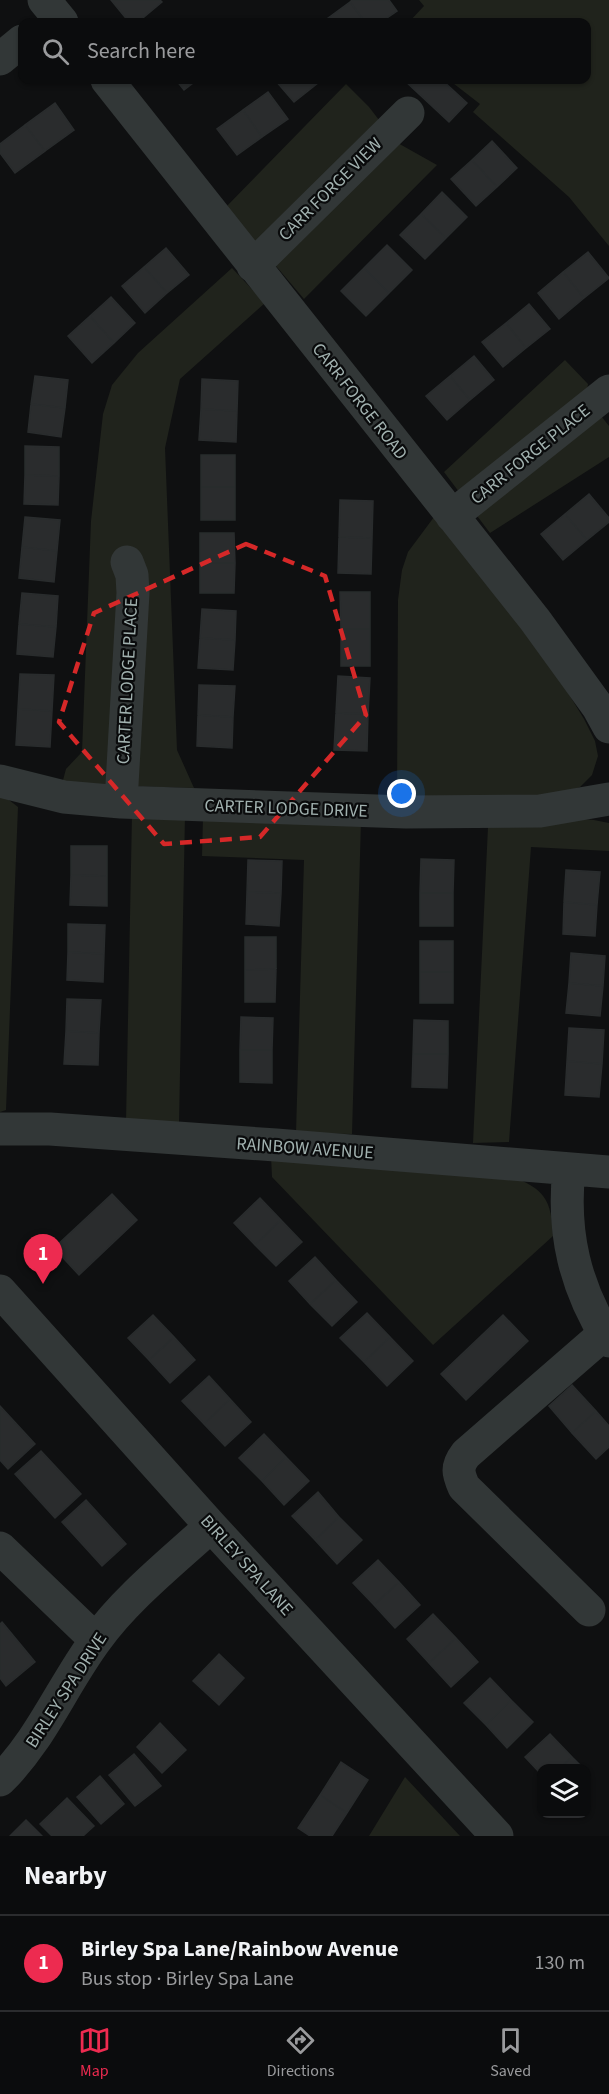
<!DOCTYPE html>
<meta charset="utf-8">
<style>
body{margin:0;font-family:"Source Sans 3",sans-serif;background:#141516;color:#f1f3f6}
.controls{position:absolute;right:18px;bottom:18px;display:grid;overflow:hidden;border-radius:12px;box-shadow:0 2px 4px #0004}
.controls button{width:54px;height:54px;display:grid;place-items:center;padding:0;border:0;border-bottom:2px solid #2b2c2e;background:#0b0c0d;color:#f1f3f6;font:30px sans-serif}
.you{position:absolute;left:402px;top:794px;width:21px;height:21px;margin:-15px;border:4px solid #fff;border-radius:50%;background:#1a73e8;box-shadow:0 0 0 9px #1a73e833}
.badge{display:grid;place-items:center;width:39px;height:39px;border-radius:50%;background:#ed2b50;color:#fff;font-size:20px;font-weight:700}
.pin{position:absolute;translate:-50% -50px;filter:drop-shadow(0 2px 3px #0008)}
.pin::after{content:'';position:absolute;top:32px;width:21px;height:18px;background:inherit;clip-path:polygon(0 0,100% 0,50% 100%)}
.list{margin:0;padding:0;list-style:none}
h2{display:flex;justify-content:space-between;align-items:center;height:78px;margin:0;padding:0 24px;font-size:26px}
h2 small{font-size:20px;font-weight:400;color:#9a9b9d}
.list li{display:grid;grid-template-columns:39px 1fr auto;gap:18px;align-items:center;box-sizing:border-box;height:96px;padding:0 24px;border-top:2px solid #2b2c2e}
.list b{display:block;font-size:22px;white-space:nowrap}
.list p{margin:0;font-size:20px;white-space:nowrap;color:#9a9b9d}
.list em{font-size:20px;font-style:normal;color:#9a9b9d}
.icon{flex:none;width:33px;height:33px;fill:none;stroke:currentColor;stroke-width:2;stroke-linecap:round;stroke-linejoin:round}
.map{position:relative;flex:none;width:609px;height:1836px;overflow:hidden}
.search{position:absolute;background:#0b0c0d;box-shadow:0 2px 4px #0004;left:18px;right:18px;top:18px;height:66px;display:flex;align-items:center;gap:15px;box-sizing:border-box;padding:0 21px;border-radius:12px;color:#9a9b9d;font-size:22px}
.sheet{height:174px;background:#0b0c0d}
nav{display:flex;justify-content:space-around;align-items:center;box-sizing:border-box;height:84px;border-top:2px solid #2b2c2e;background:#0b0c0d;font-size:16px;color:#9a9b9d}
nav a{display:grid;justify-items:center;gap:3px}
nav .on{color:#ed2b50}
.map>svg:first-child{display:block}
</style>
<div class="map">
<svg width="609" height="1836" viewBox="0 0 609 1836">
<rect width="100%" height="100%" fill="#0f1011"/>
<path fill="#20231c" d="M419,0H609V246L569,197L473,112L480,104L449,80H586V22H409L424,6Z
M346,84L369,107L396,142L437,165L304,299L226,207Z
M232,268L265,303L180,379L165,448L177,750L194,788L62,784L66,769L82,752L91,521L103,414L112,385L138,353Z
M565,360L588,384L586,397L609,426V457L490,533L444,472Z
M434,517L551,665L584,719L595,741L598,756L592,775L580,787L551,797L397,800L398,600L402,570L408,552Z
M0,793L18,807L6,1110L0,1112Z
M132,814L185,815L179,1124L126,1122Z
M203,817L361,821L352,1134L296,1133L304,860L202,856Z
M572,818L594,820L609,823V851L531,847L509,1142L473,1143L488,827Z
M271,1156L510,1176C544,1188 552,1200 553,1236L433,1345L272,1177Z
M405,1777L460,1836H369Z"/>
<path fill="#2a2c2d" stroke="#292c2d" stroke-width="1.5" d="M111,0H160L162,2L138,22H129Z
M352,0H389L397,11L381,22H365L350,2Z
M350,2L365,22H325L324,21Z
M176,80H197L184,90Z
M275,80H315L318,83L294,102Z
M404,80H442L467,103L449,122Z
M268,92L288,119L262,137L243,110Z
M55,103L74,130L45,151L25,125Z
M243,110L262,137L237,155L217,129Z
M25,125L45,151L15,173L0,153V144Z
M492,141L517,168L497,187L472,160Z
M472,160L497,187L476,206L451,179Z
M442,192L467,217L446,238L421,214Z
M421,214L446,238L425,259L400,235Z
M387,245L412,270L389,293L364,268Z
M166,248L189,275L167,293L144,267Z
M588,252L609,278L584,298L563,272Z
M144,267L167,293L145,313L122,286Z
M364,268L389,293L366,316L341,291Z
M563,272L584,298L559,319L538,293Z
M111,297L135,323L114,343L90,316Z
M529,304L550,329L526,348L506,323Z
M90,316L114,343L92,363L68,336Z
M506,323L526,348L503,367L482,342Z
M474,356L494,380L470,400L450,376Z
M35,376L68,380L65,408L31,404Z
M450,376L470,400L447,420L426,396Z
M202,379L238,381L237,411L201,409Z
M31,404L65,408L61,437L28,432Z
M201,409L237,411L236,442L199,440Z
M25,446L59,447V476L25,475Z
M201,455H235V487H201Z
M25,475L59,476L58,505L24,504Z
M201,487H235V520H201Z
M589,494L609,518V522L587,540L565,514Z
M340,500L373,501L372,538L339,537Z
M565,514L587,540L563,560L541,534Z
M25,517L60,520L57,551L22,547Z
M200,533H234L235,563H200Z
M339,537L372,538L371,574L338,573Z
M22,547L57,551L54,582L19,578Z
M200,563H235L234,593H200Z
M340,592H370V629H341Z
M22,593L58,596L56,627L19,624Z
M202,609L236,611L235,640L200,638Z
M19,624L56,627L53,657L17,654Z
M341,629H370V666H341Z
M200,638L235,640L233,670L198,668Z
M20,674L54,675L52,711L18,709Z
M338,676L370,678L368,714L336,713Z
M199,685L235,686L233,717L198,715Z
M18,709L52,711L50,747L16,745Z
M336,713L368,714L367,751L334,750Z
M198,715L233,717L232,748L197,746Z
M71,846H107V876L71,875Z
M421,859L454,860L453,893H420Z
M248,860L282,861L281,893L247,892Z
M566,870L600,872L597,905L564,902Z
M71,875L107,876V906L70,905Z
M247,892L281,893L279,926L246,924Z
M420,893H453V926H420Z
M564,902L597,905L595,936L563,934Z
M68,924L105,925L104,954L68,952Z
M245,937H276V969L245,970Z
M420,941H453V972H420Z
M68,952L104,954L103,982L67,980Z
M571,953L605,956L603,986L569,983Z
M276,969L275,1002H245V970Z
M420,972H453V1003H420Z
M569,983L603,986L600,1016L566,1013Z
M67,999L101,1000L99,1033L66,1031Z
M241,1017L273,1018L272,1050H240Z
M414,1020L448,1021V1054H413Z
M569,1028L604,1030L602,1064L567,1061Z
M66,1031L99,1033L98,1065L64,1064Z
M240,1050H272V1083L240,1082Z
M413,1054H448L447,1088L412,1087Z
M567,1061L602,1064L599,1097L565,1095Z
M112,1194L137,1220L79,1275L54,1248Z
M260,1198L281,1220L255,1245L234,1223Z
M281,1220L302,1242L276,1266L255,1245Z
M315,1257L336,1280L310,1304L289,1281Z
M336,1280L357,1302L332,1326L310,1304Z
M367,1313L390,1337L364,1362L340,1338Z
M153,1315L174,1337L149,1360L128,1338Z
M503,1315L528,1341L466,1400L441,1374Z
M174,1337L195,1360L170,1383L149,1360Z
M390,1337L413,1361L387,1386L364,1362Z
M209,1376L230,1399L204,1424L182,1401Z
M572,1385L596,1411L572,1433L549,1406Z
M230,1399L251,1422L225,1446L204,1424Z
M0,1406L35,1444L8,1469L0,1460Z
M596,1411L609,1426V1447L596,1459L572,1433Z
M264,1434L286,1457L262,1481L239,1458Z
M41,1451L81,1494L55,1518L15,1474Z
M286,1457L309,1481L284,1505L262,1481Z
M318,1492L339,1517L315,1540L292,1516Z
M86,1500L126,1544L102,1566L62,1522Z
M339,1517L362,1540L337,1564L315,1540Z
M378,1560L399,1582L374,1605L353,1583Z
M399,1582L420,1605L395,1628L374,1605Z
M433,1614L456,1638L429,1663L407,1639Z
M2,1622L35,1662L6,1686L0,1678V1624Z
M456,1638L478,1662L451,1687L429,1663Z
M219,1654L244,1678L219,1705L193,1681Z
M490,1678L511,1700L486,1725L464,1703Z
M511,1700L533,1722L507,1748L486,1725Z
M160,1723L186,1750L162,1773L137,1747Z
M550,1734L572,1757L560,1768H542V1775L525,1757Z
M134,1754L161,1786L135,1806L109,1775Z
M572,1757L583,1768H560Z
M341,1762L368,1780L347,1813L320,1795Z
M100,1776L124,1804L101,1824L77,1797Z
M320,1795L347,1813L332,1836H310L298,1828Z
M67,1798L94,1826L83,1836H52L40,1824Z
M26,1820L42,1836H10Z"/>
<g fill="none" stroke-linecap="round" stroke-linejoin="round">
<path stroke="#323737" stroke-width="33" d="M44,0L62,22
M0,59L22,41
M107,80L535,620L598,707L609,727
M253,266L408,113
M452,516L609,391
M0,781L64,797L121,802L406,812L540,811L609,799
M121,802L133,593L132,575L127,562
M0,1129H50L276,1145L609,1172
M569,1169C562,1233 575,1287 609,1341
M0,1291L211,1526L497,1836
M0,1548L96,1640
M589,1610L464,1487C458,1473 456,1467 466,1454L604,1334
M0,1780C41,1740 62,1686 96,1640C125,1599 174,1560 211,1526"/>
</g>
<path fill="none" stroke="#d62828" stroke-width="4.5" stroke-dasharray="12 8" stroke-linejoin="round" d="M246,544L325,576L366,715L260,837L164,844L59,722L94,613Z"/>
<g text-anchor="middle" stroke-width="4.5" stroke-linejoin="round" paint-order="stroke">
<g font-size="18" fill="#a1b1af" stroke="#0a0b0c">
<text transform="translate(330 189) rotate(-45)" y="6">CARR FORGE VIEW</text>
<text transform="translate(360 401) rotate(52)" y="6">CARR FORGE ROAD</text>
<text transform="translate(530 454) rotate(-39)" y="6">CARR FORGE PLACE</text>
<text transform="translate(127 681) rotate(-87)" y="6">CARTER LODGE PLACE</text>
<text transform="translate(286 808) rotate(2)" y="6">CARTER LODGE DRIVE</text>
<text transform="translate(305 1148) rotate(4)" y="6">RAINBOW AVENUE</text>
<text transform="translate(247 1565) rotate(48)" y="6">BIRLEY SPA LANE</text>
<text transform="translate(66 1690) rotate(-57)" y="6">BIRLEY SPA DRIVE</text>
</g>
</g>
</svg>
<div class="controls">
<button><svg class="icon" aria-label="layers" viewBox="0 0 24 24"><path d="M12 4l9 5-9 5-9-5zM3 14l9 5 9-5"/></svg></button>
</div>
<div class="you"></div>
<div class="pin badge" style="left:43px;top:1284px">1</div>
<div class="search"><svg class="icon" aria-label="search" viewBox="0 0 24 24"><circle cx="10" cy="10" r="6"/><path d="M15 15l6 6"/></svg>Search here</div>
</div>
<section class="sheet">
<h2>Nearby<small></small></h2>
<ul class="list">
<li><span class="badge">1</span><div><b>Birley Spa Lane/Rainbow Avenue</b><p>Bus stop · Birley Spa Lane</p></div><em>130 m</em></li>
</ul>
</section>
<nav>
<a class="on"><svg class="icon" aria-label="map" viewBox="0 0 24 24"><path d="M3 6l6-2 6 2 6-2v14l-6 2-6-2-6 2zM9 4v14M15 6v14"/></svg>Map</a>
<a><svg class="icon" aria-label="directions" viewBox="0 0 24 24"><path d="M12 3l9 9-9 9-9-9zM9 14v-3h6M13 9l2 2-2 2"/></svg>Directions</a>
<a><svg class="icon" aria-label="saved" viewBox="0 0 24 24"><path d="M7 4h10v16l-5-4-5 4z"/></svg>Saved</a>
</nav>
